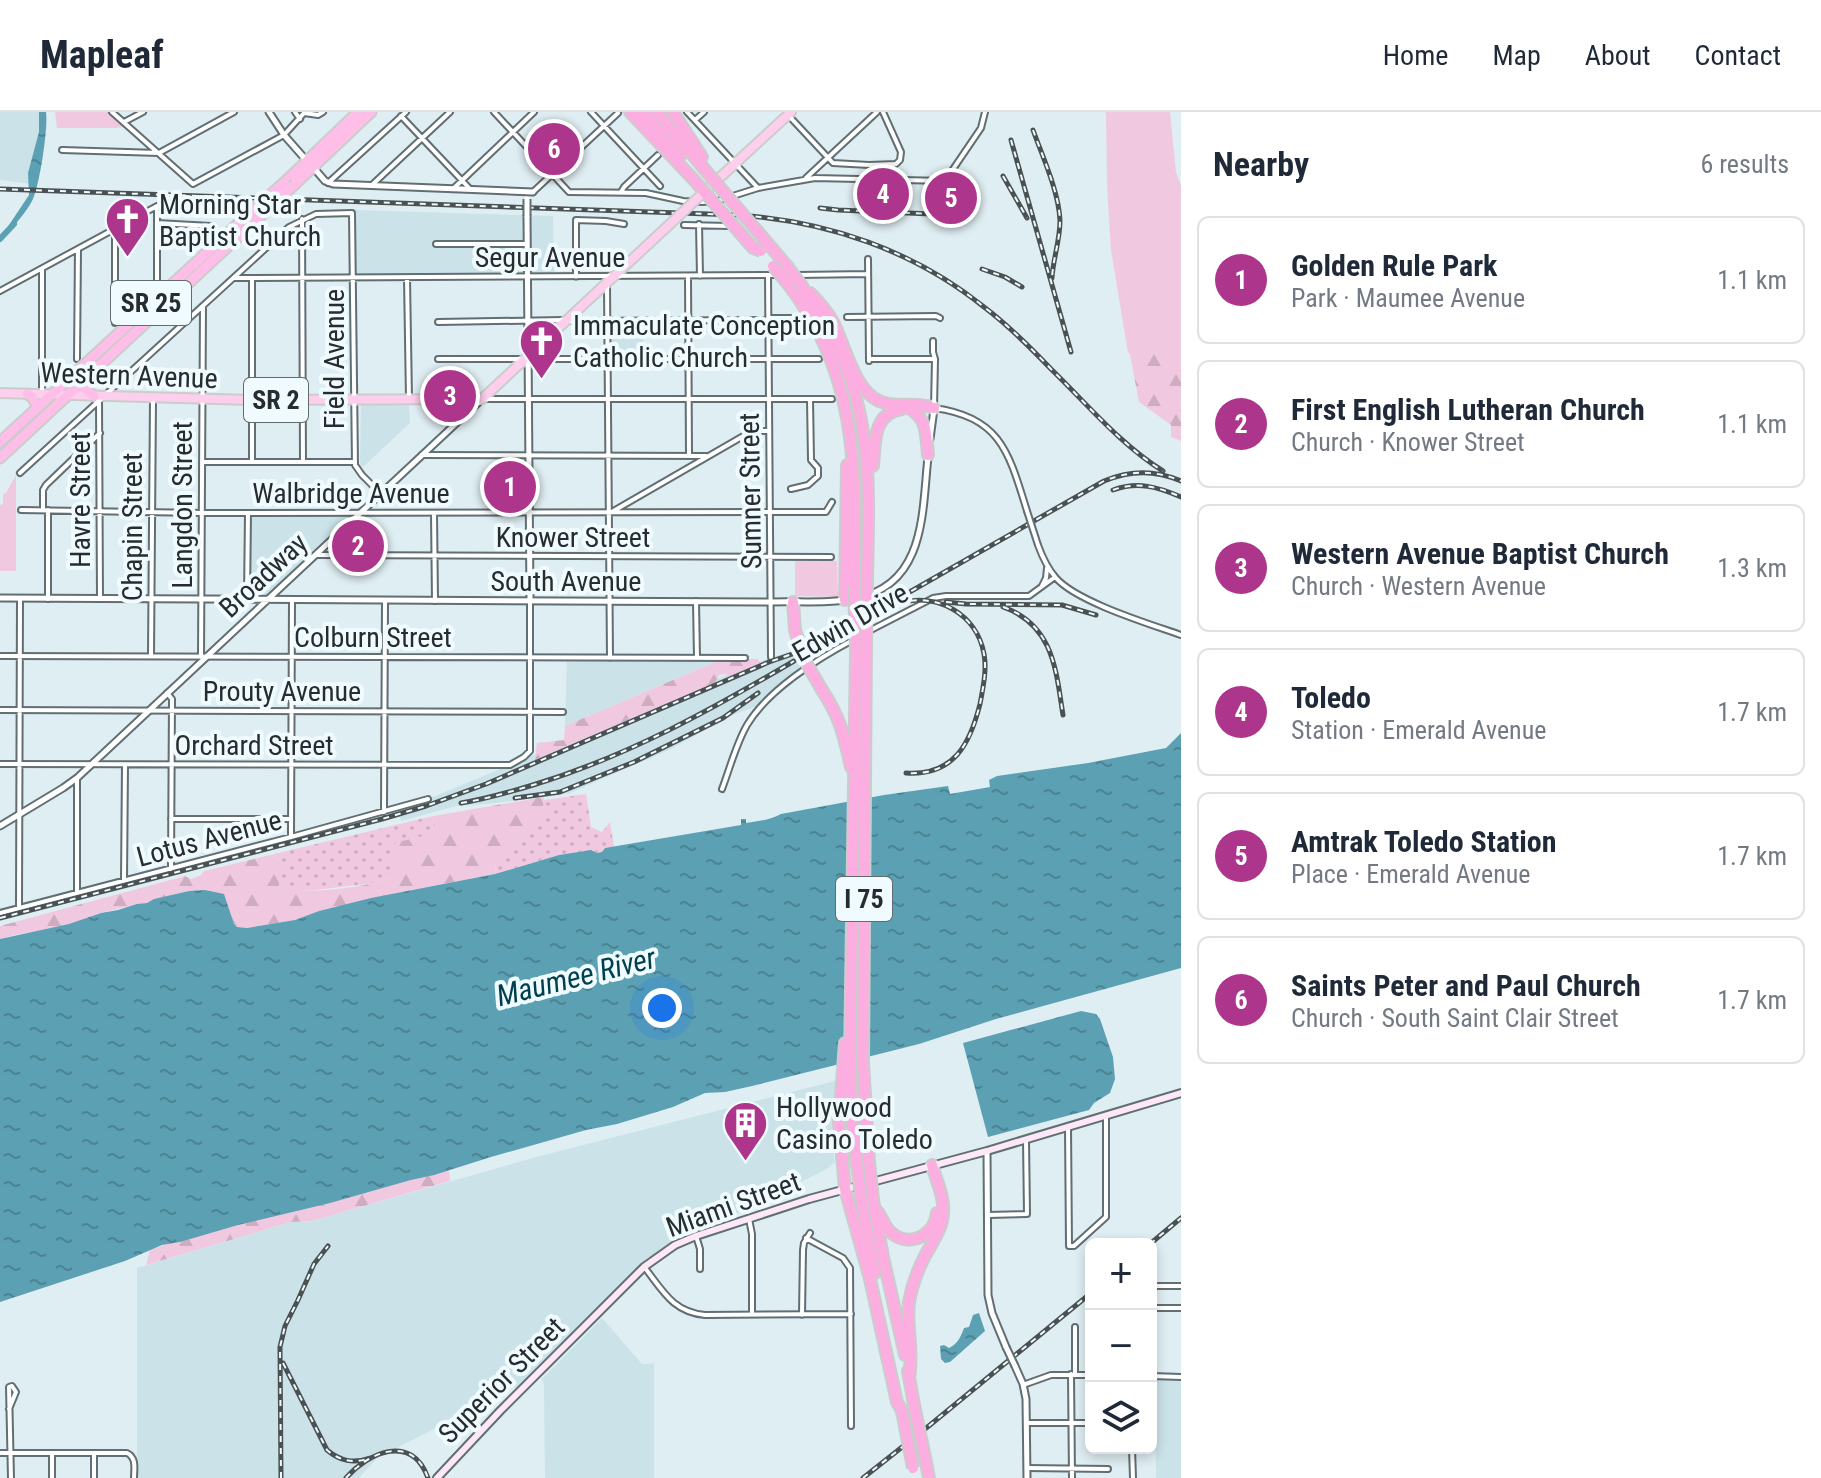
<!DOCTYPE html>
<meta charset="utf-8">
<style>
body{margin:0;font-family:"Roboto Condensed",sans-serif;background:#f6f6f7;color:#1f2937}
.controls{position:absolute;right:24px;bottom:24px;display:grid;overflow:hidden;border-radius:12px;box-shadow:0 4px 12px #0003}
.controls button{width:72px;height:72px;display:grid;place-items:center;padding:0;border:0;border-bottom:2px solid #e0e1e3;background:#fff;color:#1f2937;font:40px sans-serif}
.you{position:absolute;left:662px;top:896px;width:28px;height:28px;margin:-20px;border:6px solid #fff;border-radius:50%;background:#1a73e8;box-shadow:0 0 0 12px #1a73e833}
.badge{display:grid;place-items:center;width:52px;height:52px;border-radius:50%;background:#ad368c;color:#fff;font-size:26px;font-weight:700}
.pin{position:absolute;translate:-50% -50%;border:4px solid #fff;box-shadow:0 2px 8px #0006}
.list{margin:0;padding:0;list-style:none}
h2{display:flex;justify-content:space-between;align-items:center;height:104px;margin:0;padding:0 32px;font-size:34px}
h2 small{font-size:26px;font-weight:400;color:#747a83}
.list li{display:grid;grid-template-columns:52px 1fr auto;gap:24px;align-items:center;box-sizing:border-box;height:128px;margin:0 16px 16px;padding:0 16px;border:2px solid #e0e1e3;border-radius:12px}
.list b{display:block;font-size:30px;white-space:nowrap}
.list p{margin:0;font-size:26px;white-space:nowrap;color:#747a83}
.list em{font-size:26px;font-style:normal;color:#747a83}
.icon{flex:none;width:44px;height:44px;fill:none;stroke:currentColor;stroke-width:2;stroke-linecap:round;stroke-linejoin:round}
.map{position:relative;flex:none;width:1181px;height:1366px;overflow:hidden}
header{display:flex;align-items:center;gap:48px;box-sizing:border-box;height:112px;padding:0 40px;background:#fff;border-bottom:2px solid #e0e1e3}
header strong{font-size:38px}
nav{display:flex;gap:44px;margin-inline-start:auto;font-size:28px}
main{display:flex}
aside{flex:1;background:#fff}
.map>svg:first-child{display:block}
</style>
<header>
<strong>Mapleaf</strong>
<nav><a>Home</a><a>Map</a><a>About</a><a>Contact</a></nav>
</header>
<main>
<div class="map">
<svg width="1181" height="1366" viewBox="0 0 1181 1366">
<defs>
<pattern id="grass-dots" width="8" height="8" patternUnits="userSpaceOnUse" patternTransform="scale(2)"><rect width="8" height="8" fill="#f0c9e1"/><path d="M2 2h.1M6 6h.1" fill="none" stroke="#ceadc1" stroke-width="1.8" stroke-linecap="round"/></pattern>
<pattern id="forest-firs" width="22" height="20" patternUnits="userSpaceOnUse" patternTransform="scale(2)"><rect width="22" height="20" fill="#f0c9e1"/><path d="M5 1l3.5 6h-7zM16 11l3.5 6h-7z" fill="#ceadc1"/></pattern>
<pattern id="water-ripples" width="26" height="14" patternUnits="userSpaceOnUse" patternTransform="scale(2)"><rect width="26" height="14" fill="#5ca0b4"/><path d="M2 4q2-2 4 0t4 0M15 11q2-2 4 0t4 0" fill="none" stroke="#4c8393"/></pattern>
</defs>
<rect width="100%" height="100%" fill="#dfeef3"/>
<path fill="#cbe2e9" d="M0,0H46L47,15L42,43L33,72L0,68Z
M354,98L553,104L554,162L355,164Z
M644,210L643,244H610V211Z
M361,291H409L410,311L363,355L360,352Z
M249,403L350,404L266,484H249Z
M836,516L847,529L822,545L763,592L732,603L671,637L570,681L496,691L456,694L401,709L397,696L428,687L755,551L800,536Z
M567,546H724L565,614Z
M839,968L833,1036L835,1050L827,1057L647,1146L518,1274L377,1346L359,1366H137V1156L291,1110L312,1109L536,1045Z
M602,1206L642,1252H652L654,1250V1366H545L544,1273L542,1267Z
M1155,1267H1181V1366H1156Z"/>
<path fill="url(#grass-dots)" d="M586,682L591,715L602,720L610,710L614,735L605,736L602,740L597,741L591,738L559,743L495,762L496,748L543,699L544,688Z
M433,704L434,722L392,766L375,771L315,778L295,779L278,775L279,748L270,743Z"/>
<path fill="url(#forest-firs)" d="M1181,181V329L1171,325V313L1139,290L1127,227Z
M722,547H757L761,551L729,564L725,562L719,563L715,571L535,648L537,631L564,628L565,614Z
M544,685L543,699L496,748L495,762L406,779L319,799L295,808L247,816L237,815L234,812L226,793L225,785C200,770 172,784 146,791C132,795 118,796 104,800C92,803 80,809 68,813C46,819 22,820 0,827V814L185,764L191,767L201,763L204,759L270,743L279,748V775C310,783 361,776 392,766L395,731L434,721L433,704Z
M449,1057L450,1069L312,1109L291,1110L146,1153L150,1138L170,1131L180,1130C248,1106 321,1095 389,1074C409,1068 429,1065 449,1057Z"/>
<path fill="#f0c9e1" d="M55,0H111L127,14L117,16H57Z
M1104,0H1170L1176,60L1181,74V243L1128,241L1111,138L1107,73L1106,1Z
M495,349H525V396H495Z
M16,363V459H0V393L3,392V382L6,381Z
M795,449H837L838,485L795,484Z"/>
<path fill="url(#water-ripples)" d="M39,0H46C48,18 40,71 33,87C28,98 18,108 11,118L7,116L29,83L28,61L39,20Z
M1181,621V856L996,907L919,932L752,974L725,980L705,981L673,995L617,1012L586,1018L491,1045L434,1063L411,1068L330,1091L238,1113L180,1130L162,1133L125,1149L0,1190V827L69,812L101,801L118,798L137,792L147,791L154,787L189,779L205,778L224,782L234,812L237,815L247,816L295,808L319,799L371,786L495,762L559,743L591,738L597,741L602,740L605,736L741,713V707H746V711C759,709 770,708 781,702L884,683L948,674L950,682L990,675L989,668L997,664L1088,651L1166,636Z
M1081,899L1096,902L1100,907L1113,945L1115,967L1110,981L1094,991L1089,998L988,1025L963,931Z
M979,1201L985,1219L950,1250L945,1251L941,1247L940,1234L944,1233L949,1236C958,1232 961,1224 964,1216L969,1215L973,1203Z"/>
<g fill="none" stroke-linecap="round" stroke-linejoin="round">
<path stroke="#5ca0b4" stroke-width="6" d="M0,127L14,112"/>
<defs>
<path id="minor" d="M112,0L193,72L284,23L305,0
M295,0L300,7
M494,0L569,80L646,81L683,89L702,90L717,89L758,76L815,66L945,69L981,16L985,0
M591,0L660,74
M687,0L758,76
M304,1L318,3L323,0
M401,4L470,77
M789,4L833,51L869,53L896,52L900,48L901,40L883,0
M695,8L704,0
M124,10L143,0
M62,38L159,41L234,0
M806,66L877,0
M328,71L406,0
M373,72L450,0
M453,77L534,0
M533,80L618,1
M621,80L624,75L658,43
M302,107L303,350
M157,111L211,114
M699,112L700,164
M684,113L729,114
M115,117V211
M436,132H527
M868,147L869,249
M42,157V280
M768,163L771,545
M798,163L868,162
M688,164L689,344
M576,165V108L606,109L624,112
M234,166L777,163
M407,166L409,287
M607,173L610,546
M0,179L157,94V169
M847,205L936,204L940,206
M768,206H795
M568,209L768,208
M438,210L563,208
M933,229V240L935,247L934,296C1001,305 1009,341 1027,399
M77,247L78,137
M438,247H819
M870,247H935
M483,287H832
M99,289L100,487
M422,343L706,344
M202,350H355
M252,350V167
M20,361L289,115L316,102L352,101L355,353L362,363L381,382
M791,377L808,373L818,364V356L811,348L810,287
M21,398L202,401L826,400L832,390
M43,398V378L46,373L100,321
M434,401L435,489
M610,401L752,319H769
M1038,433C1042,444 1048,457 1056,466C1077,490 1150,512 1181,523
M316,443L831,445
M1042,474L1046,466L1047,456
M48,487V398
M247,487L248,401
M696,489L697,546
M867,520L933,486L946,484H1029L1055,465
M0,544L745,546
M151,544L153,286
M201,545L203,194
M167,581L172,587L171,757
M0,598L563,600
M0,652L510,653L524,645L530,639V489
M77,666V780
M722,677C730,656 736,632 747,613C768,578 817,547 853,528
M384,700L385,489
M171,707H291
M291,725L292,488
M124,768L125,653
M19,796L20,487
M0,801L291,725L428,687
M1068,1015L1069,1134H1074L1106,1105V1003
M988,1103L1027,1102L1026,1027
M749,1107L752,1122V1202
M696,1124L700,1137V1157
M806,1126L843,1146L850,1156L851,1314
M645,1156C663,1179 673,1200 705,1203L851,1202
M1151,1174H1181
M1151,1196H1181
M802,1203L803,1138L804,1131L810,1121
M1075,1215V1263
M1071,1262L1072,1366
M1151,1264L1181,1265
M1023,1273L1051,1263H1091
M9,1297L16,1280L12,1274L9,1275L11,1366
M1027,1311H1091
M1132,1336L1133,1366
M0,1341H127C137,1346 134,1357 134,1366
M52,1341V1366
M94,1341V1366
M1027,1356L1108,1357"/>
<path id="tertiary" d="M269,0L284,23L306,48
M313,55L325,69L333,72L533,80
M527,104L530,489
M930,327L934,297
M0,486L771,490C799,489 830,492 857,486C926,472 922,400 928,345
M0,714L63,676L77,666L480,289
M987,1039L988,1183L992,1201L1006,1235
M1015,1254L1023,1272L1026,1287L1027,1366"/>
<path id="secondary" d="M437,1366L500,1299L644,1155L675,1133L696,1124L809,1087L987,1039L1181,981"/>
<path id="primary" d="M703,81L791,0
M0,281L252,288L482,287L670,112"/>
<path id="trunk" d="M284,71L358,0
M295,72L371,0
M85,268L84,276L94,284
M27,282L32,285L38,295
M0,330L252,99
M0,346L265,100"/>
<path id="motorway" d="M630,0L694,68
M643,0L680,44
M657,0L706,59
M673,0L702,45
M770,134L787,154
M788,172C861,267 855,361 854,474
M802,174C820,204 838,234 850,267C873,332 868,400 867,468
M810,181C819,190 827,199 833,210C845,233 854,278 879,289C896,297 916,289 934,296
M910,297C928,307 926,325 928,343
M873,354C875,330 873,301 902,297
M845,488L847,353
M793,490L795,518
M866,533L863,950L869,1050
M856,538L850,948L853,1018L857,1052
M822,578C840,605 844,624 851,655
M845,931L839,1010L845,1077L870,1167L897,1290L902,1299
M873,1088L883,1145L905,1243
M862,1092L875,1161
M878,1100C883,1107 885,1117 893,1122C911,1136 935,1122 937,1101
M908,1259L914,1293
M909,1265C914,1240 906,1215 909,1190C912,1173 918,1157 926,1142C933,1129 942,1117 943,1102C945,1086 936,1068 932,1053
M926,1350L929,1366"/>
</defs>
<use href="#minor" stroke="#616e72" stroke-width="8"/>
<use href="#tertiary" stroke="#616e72" stroke-width="9"/>
<use href="#secondary" stroke="#616e72" stroke-width="10"/>
<use href="#primary" stroke="#cbcdcd" stroke-width="12"/>
<use href="#trunk" stroke="#cbcdcd" stroke-width="13"/>
<use href="#motorway" stroke="#cbcdcd" stroke-width="14"/>
<use href="#minor" stroke="#fff" stroke-width="4"/>
<use href="#tertiary" stroke="#fff" stroke-width="5"/>
<use href="#secondary" stroke="#fee7f6" stroke-width="6"/>
<use href="#primary" stroke="#feceed" stroke-width="8"/>
<use href="#trunk" stroke="#febee7" stroke-width="9"/>
<use href="#motorway" stroke="#fdaee1" stroke-width="10"/>
<defs>
<path id="rail" d="M1033,18C1043,46 1059,80 1060,109C1060,128 1053,147 1052,166
M1011,28L1071,240
M1003,64L1027,106
M0,77L737,103C827,109 913,138 984,195C1008,213 1030,235 1051,257C1087,292 1121,333 1163,359
M820,96L838,98L955,103
M982,157L1005,165L1022,175
M1113,378C1138,369 1158,375 1181,385
M946,490L966,492L1062,493L1096,503
M899,491C937,480 977,502 984,542C987,558 983,576 980,592C970,632 954,664 906,661
M1003,495C1054,513 1056,559 1063,603
M515,686L560,680L634,650L723,606L758,581
M461,691C486,687 510,680 533,673C628,644 709,599 794,549
M0,806L382,707L426,694L486,672L769,550L804,538L857,510L1104,369C1131,358 1155,358 1181,369
M1150,1132L1181,1106
M283,1251L327,1338C340,1349 353,1352 370,1346
M281,1366L280,1235L285,1214L298,1188L314,1152L328,1134
M346,1366C369,1340 412,1321 428,1366
M863,1366L930,1313L1091,1181"/>
</defs>
<use href="#rail" stroke="#495153" stroke-width="5"/>
<use href="#rail" stroke="#effbff" stroke-width="2" stroke-dasharray="6" stroke-linecap="butt"/>
<defs>
<path id="minor-bridge" d="M1027,399L1038,433"/>
<path id="tertiary-bridge" d="M527,87V104
M1006,1235L1015,1254"/>
<path id="primary-bridge" d="M670,112L703,81"/>
<path id="trunk-bridge" d="M252,99L284,71
M265,100L295,72"/>
<path id="motorway-bridge" d="M706,59L770,134
M694,68L753,136L761,139
M773,154L788,172
M787,154L802,174
M854,474L856,538
M795,518L804,547L822,578
M866,533L867,468
M869,1050L873,1088
M857,1052L862,1092
M914,1293L926,1350
M902,1299L913,1356"/>
</defs>
<use href="#minor-bridge" stroke="#616e72" stroke-width="8" stroke-linecap="butt"/>
<use href="#tertiary-bridge" stroke="#616e72" stroke-width="9" stroke-linecap="butt"/>
<use href="#primary-bridge" stroke="#cbcdcd" stroke-width="12" stroke-linecap="butt"/>
<use href="#trunk-bridge" stroke="#cbcdcd" stroke-width="13" stroke-linecap="butt"/>
<use href="#motorway-bridge" stroke="#cbcdcd" stroke-width="14" stroke-linecap="butt"/>
<use href="#minor-bridge" stroke="#fff" stroke-width="4"/>
<use href="#tertiary-bridge" stroke="#fff" stroke-width="5"/>
<use href="#primary-bridge" stroke="#feceed" stroke-width="8"/>
<use href="#trunk-bridge" stroke="#febee7" stroke-width="9"/>
<use href="#motorway-bridge" stroke="#fdaee1" stroke-width="10"/>
</g>
<defs>
<symbol id="church-pin" viewBox="-11 -11 22 30"><path d="M0 17L-7.5 6A9.5 9.5 0 1 1 7.5 6Z" fill="#ad368c" stroke="#effbff"/><path d="M-1.2-6h2.4v3.5h3.3v2.4h-3.3V6h-2.4V-.1h-3.3v-2.4h3.3Z" fill="#fff"/></symbol>
<symbol id="building-pin" viewBox="-11 -11 22 30"><path d="M0 17L-7.5 6A9.5 9.5 0 1 1 7.5 6Z" fill="#ad368c" stroke="#effbff"/><path d="M-4-6H4V6H1V3H-1V6H-4ZM-2.5-4.3h1.7v1.8h-1.7ZM.8-4.3h1.7v1.8H.8ZM-2.5-1h1.7V.8h-1.7ZM.8-1h1.7V.8H.8Z" fill="#fff"/></symbol>
</defs>
<g fill-rule="evenodd">
<use href="#church-pin" x="102" y="82" width="51" height="69"/>
<use href="#church-pin" x="516" y="204" width="51" height="69"/>
<use href="#building-pin" x="720" y="986" width="51" height="69"/>
</g>
<g text-anchor="middle" stroke-width="8" stroke-linejoin="round" paint-order="stroke">
<g fill="#effbff" stroke="#636b6d" stroke-width="2">
<rect x="111" y="169" width="80" height="44" rx="6"/>
<rect x="244" y="266" width="64" height="44" rx="6"/>
<rect x="836" y="765" width="56" height="44" rx="6"/>
</g>
<g font-size="26" font-weight="bold" fill="#272d2f">
<text x="151" y="200">SR 25</text>
<text x="276" y="297">SR 2</text>
<text x="864" y="796">I 75</text>
</g>
<g font-size="28" fill="#272d2f" stroke="#effbff" text-anchor="start">
<text x="159" y="102">Morning Star<tspan x="159" dy="32">Baptist Church</tspan></text>
<text x="573" y="223">Immaculate Conception<tspan x="573" dy="32">Catholic Church</tspan></text>
<text x="776" y="1005">Hollywood<tspan x="776" dy="32">Casino Toledo</tspan></text>
</g>
<g font-size="28" fill="#272d2f" stroke="#effbff">
<text x="550" y="155">Segur Avenue</text>
<text transform="translate(334 247) rotate(-90)" y="10">Field Avenue</text>
<text transform="translate(129 263) rotate(2)" y="10">Western Avenue</text>
<text transform="translate(750 379) rotate(-91)" y="10">Sumner Street</text>
<text x="351" y="391">Walbridge Avenue</text>
<text transform="translate(80 388) rotate(-90)" y="10">Havre Street</text>
<text transform="translate(182 393) rotate(-90)" y="10">Langdon Street</text>
<text transform="translate(132 415) rotate(-90)" y="10">Chapin Street</text>
<text x="573" y="435">Knower Street</text>
<text transform="translate(263 463) rotate(-43)" y="10">Broadway</text>
<text x="566" y="479">South Avenue</text>
<text transform="translate(850 510) rotate(-30)" y="10">Edwin Drive</text>
<text x="373" y="535">Colburn Street</text>
<text x="282" y="589">Prouty Avenue</text>
<text x="254" y="643">Orchard Street</text>
<text transform="translate(209 726) rotate(-15)" y="10">Lotus Avenue</text>
<text transform="translate(733 1092) rotate(-20)" y="10">Miami Street</text>
<text transform="translate(501 1268) rotate(-45)" y="10">Superior Street</text>
</g>
<g font-size="30" font-style="italic" fill="#003f4e" stroke="#effbff">
<text transform="translate(576 865) rotate(-14)" y="10">Maumee River</text>
</g>
</g>
</svg>
<div class="controls">
<button>+</button>
<button>−</button>
<button><svg class="icon" aria-label="layers" viewBox="0 0 24 24"><path d="M12 4l9 5-9 5-9-5zM3 14l9 5 9-5"/></svg></button>
</div>
<div class="you"></div>
<div class="pin badge" style="left:510px;top:375px">1</div>
<div class="pin badge" style="left:358px;top:434px">2</div>
<div class="pin badge" style="left:450px;top:284px">3</div>
<div class="pin badge" style="left:883px;top:82px">4</div>
<div class="pin badge" style="left:951px;top:86px">5</div>
<div class="pin badge" style="left:554px;top:37px">6</div>
</div>
<aside>
<h2>Nearby<small>6 results</small></h2>
<ul class="list">
<li><span class="badge">1</span><div><b>Golden Rule Park</b><p>Park · Maumee Avenue</p></div><em>1.1 km</em></li>
<li><span class="badge">2</span><div><b>First English Lutheran Church</b><p>Church · Knower Street</p></div><em>1.1 km</em></li>
<li><span class="badge">3</span><div><b>Western Avenue Baptist Church</b><p>Church · Western Avenue</p></div><em>1.3 km</em></li>
<li><span class="badge">4</span><div><b>Toledo</b><p>Station · Emerald Avenue</p></div><em>1.7 km</em></li>
<li><span class="badge">5</span><div><b>Amtrak Toledo Station</b><p>Place · Emerald Avenue</p></div><em>1.7 km</em></li>
<li><span class="badge">6</span><div><b>Saints Peter and Paul Church</b><p>Church · South Saint Clair Street</p></div><em>1.7 km</em></li>
</ul>
</aside>
</main>
